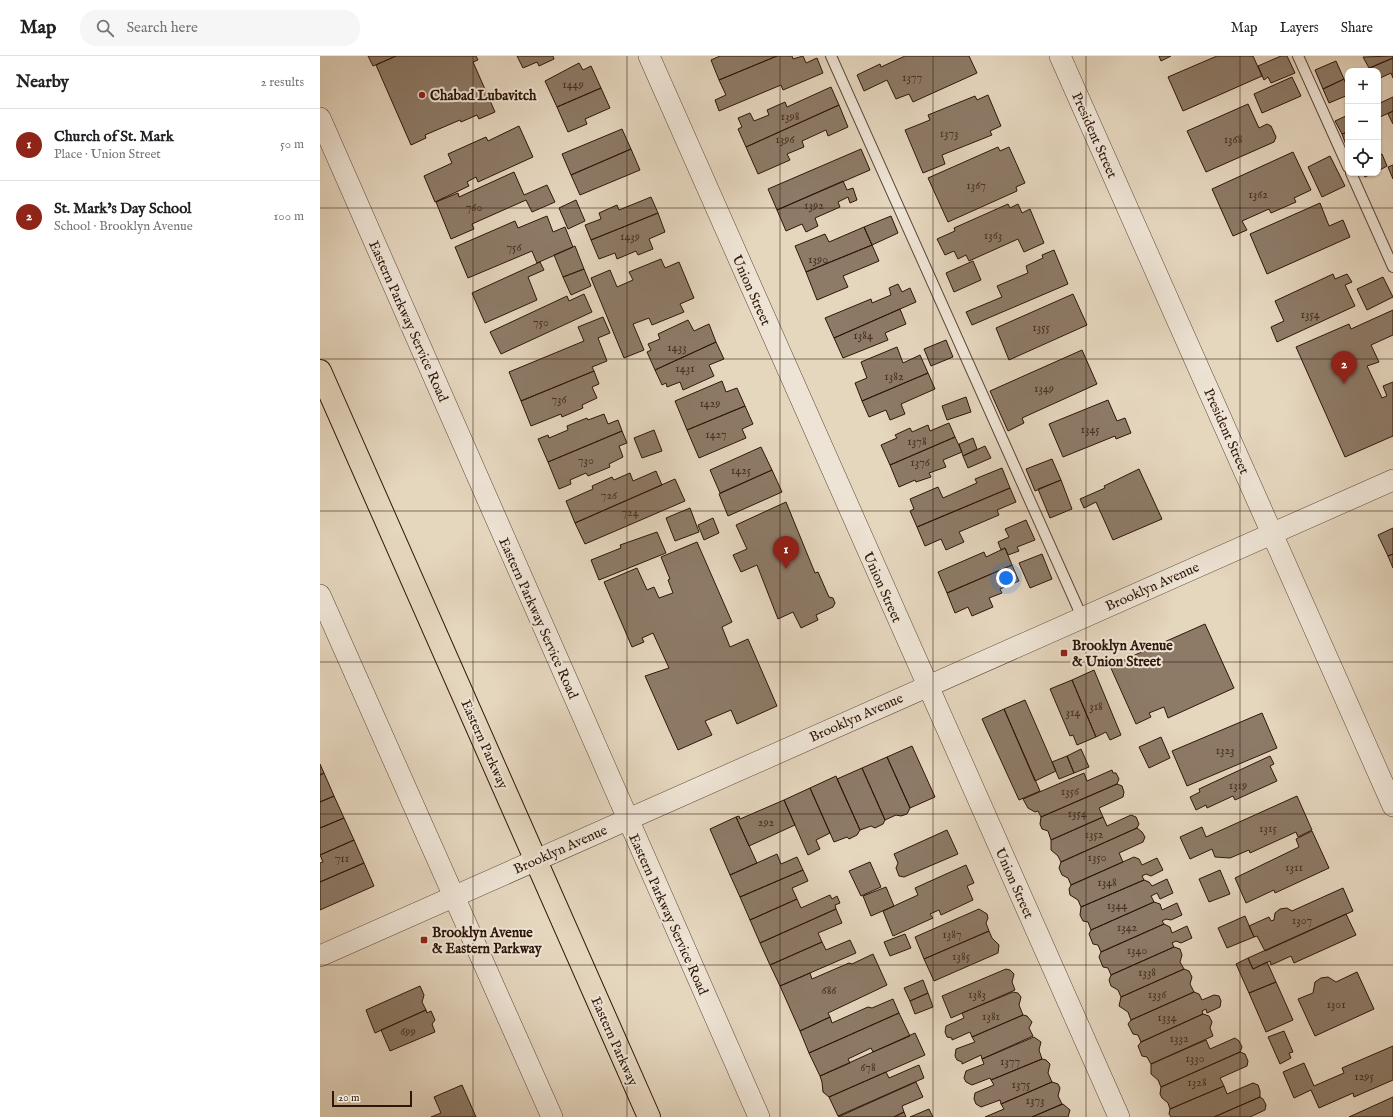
<!DOCTYPE html>
<meta charset="utf-8">
<style>
body{margin:0;font-family:"IM FELL English",serif;background:#f6f6f6;color:#202124}
.controls{position:absolute;right:12px;top:12px;display:grid;overflow:hidden;border-radius:8px;box-shadow:0 1px 3px #0004}
.controls button{width:36px;height:36px;display:grid;place-items:center;padding:0;border:0;border-bottom:1px solid #e0e0e0;background:#fff;color:#202124;font:20px sans-serif}
.scale{position:absolute;left:12px;bottom:10px;width:80px;box-sizing:border-box;padding-left:4px;border:2px solid #2e1608;border-top:0;font-size:11px;line-height:14px;white-space:nowrap;color:#2e1608;-webkit-text-stroke:3px #eee4d5;paint-order:stroke}
.you{position:absolute;left:686px;top:522px;width:14px;height:14px;margin:-10px;border:3px solid #fff;border-radius:50%;background:#1a73e8;box-shadow:0 0 0 6px #1a73e833}
.badge{display:grid;place-items:center;width:26px;height:26px;border-radius:50%;background:#8f2418;color:#fff;font-size:13px;font-weight:700}
.pin{position:absolute;translate:-50% -33px;filter:drop-shadow(0 1px 2px #0008)}
.pin::after{content:'';position:absolute;top:21px;width:14px;height:12px;background:inherit;clip-path:polygon(0 0,100% 0,50% 100%)}
.list{margin:0;padding:0;list-style:none}
h2{display:flex;justify-content:space-between;align-items:center;height:52px;margin:0;padding:0 16px;font-size:17px}
h2 small{font-size:13px;font-weight:400;color:#757577}
.list li{display:grid;grid-template-columns:26px 1fr auto;gap:12px;align-items:center;box-sizing:border-box;height:72px;padding:0 16px;border-top:1px solid #e0e0e0}
.list b{display:block;font-size:15px;white-space:nowrap}
.list p{margin:0;font-size:13px;white-space:nowrap;color:#757577}
.list em{font-size:13px;font-style:normal;color:#757577}
.icon{flex:none;width:22px;height:22px;fill:none;stroke:currentColor;stroke-width:2;stroke-linecap:round;stroke-linejoin:round}
.map{position:relative;flex:none;width:1073px;height:1061px;overflow:hidden}
header{display:flex;align-items:center;gap:24px;box-sizing:border-box;height:56px;padding:0 20px;background:#fff;border-bottom:1px solid #e0e0e0}
header strong{font-size:19px}
nav{display:flex;gap:22px;margin-inline-start:auto;font-size:14px}
.search{width:280px;height:36px;background:#f6f6f6;display:flex;align-items:center;gap:10px;box-sizing:border-box;padding:0 14px;border-radius:16px;color:#757577;font-size:15px}
main{display:flex}
aside{flex:1;background:#fff}
.map>svg:first-child{display:block}
</style>
<header>
<strong>Map</strong>
<div class="search"><svg class="icon" aria-label="search" viewBox="0 0 24 24"><circle cx="10" cy="10" r="6"/><path d="M15 15l6 6"/></svg>Search here</div>
<nav><a>Map</a><a>Layers</a><a>Share</a></nav>
</header>
<main>
<aside>
<h2>Nearby<small>2 results</small></h2>
<ul class="list">
<li><span class="badge">1</span><div><b>Church of St. Mark</b><p>Place · Union Street</p></div><em>50 m</em></li>
<li><span class="badge">2</span><div><b>St. Mark's Day School</b><p>School · Brooklyn Avenue</p></div><em>100 m</em></li>
</ul>
</aside>
<div class="map">
<svg width="1073" height="1061" viewBox="0 0 1073 1061">
<rect width="100%" height="100%" fill="#e5d6be"/>
<filter id="stains"><feTurbulence type="fractalNoise" baseFrequency=".005" numOctaves="4"/><feColorMatrix values="0 0 0 0 .2 0 0 0 0 .09 0 0 0 0 .02 0 0 0 .5 -.17"/></filter>
<radialGradient id="worn" r=".72"><stop offset=".6" stop-color="#630" stop-opacity="0"/><stop offset="1" stop-color="#630" stop-opacity=".3"/></radialGradient>
<path fill="#8d7a67" stroke="#2e1608" d="M48,0H76L53,10Z
M76,0H156L158,4L153,6L175,56L159,63L157,59L141,66L140,64L105,79L106,82L91,89L56,9Z
M197,0H233L234,3L219,10L217,6L203,12Z
M400,0H457L399,24L391,4Z
M457,0H472L473,3L483,0L486,7L497,2L503,17L463,34L461,29L399,55L395,44L406,39L399,24Z
M585,0H649L657,17L593,46L589,38L576,43L567,24L544,35L537,19L560,8L561,11Z
M839,0H851L841,5Z
M897,0H933L942,20L863,55L848,21Z
M961,0H967L975,17L951,27L948,21L944,24L938,10Z
M1073,0V2L1049,12L1043,1Z
M1073,2V22L1071,17L1058,23V15H1043Z
M1016,5L1024,23L1003,33L995,14Z
M259,7L263,14L271,10L281,32L237,51L225,25Z
M972,21L981,40L942,57L934,38Z
M1024,23L1028,33V39L1009,47L1003,33Z
M511,31L519,49L426,91L418,73L422,71L418,62L430,57L434,65L449,59L447,54L465,46L467,51Z
M281,32L290,52L265,63L267,68L248,76L237,51Z
M668,39L681,70L670,75L672,79L622,99L625,108L603,117L585,74L610,64L608,59L655,40L657,44Z
M1073,41V55L1058,62V48Z
M928,48L939,72L947,68L951,70L956,81L954,86L886,116L867,75Z
M519,49L528,71L508,80L506,74L482,85L484,91L467,98L470,104L438,118L426,91Z
M1073,55V68L1068,58Z
M1028,59V76L1022,78L1015,65Z
M199,70L213,101L158,126L156,121L147,126L149,130L115,146L104,120L132,107L128,98L166,81L168,85Z
M302,73L311,93L251,119L242,98Z
M1028,76V91L1027,92L1022,78Z
M678,91L680,95L689,91L705,127L696,131L697,135L628,166L608,122Z
M311,93L320,114L260,139L251,119Z
M541,93L550,114L457,154L448,133Z
M973,96L991,134L974,142L976,146L951,157L949,153L922,165L927,174L913,180L892,133Z
M1062,98L1067,110L1058,115V100Z
M1010,100L1025,130L1002,141L988,111Z
M1073,109V123L1068,111Z
M194,116L204,139L227,129L235,146L212,156L206,144L152,168L154,173L131,183L116,146L138,137L139,141Z
M1043,117H1053L1045,121Z
M523,125L527,134L533,132L537,144L530,147L528,141L518,146L520,151L495,162L498,170L486,176L482,168L466,175L457,154Z
M331,141L338,157L271,184L265,169L281,163L279,157L297,149L299,154Z
M256,144L265,165L248,173L239,152Z
M1000,147L1009,170L1023,164L1030,181L947,218L930,178Z
M688,148L690,152L698,148L702,157L710,153L724,187L704,196L698,183L649,205L646,199L638,203L634,195L625,199L617,183L635,175L634,172Z
M338,157L345,176L329,183L333,193L318,199L316,195L297,203L295,197L279,203L271,184Z
M227,160L233,176L245,171L253,191L217,207L212,195L148,222L135,191L195,165L198,172Z
M571,160L578,177L552,189L544,171Z
M544,171L552,189L486,216L475,190L505,178L509,186Z
M552,189L559,205L523,220L528,231L497,244L486,216Z
M255,190L264,213L243,221L234,199Z
M734,194L748,228L652,269L646,256L682,241L677,230L708,217L706,210L723,202L722,199Z
M341,203L345,212L359,206L374,242L360,248L364,256L332,269L329,262L313,268L324,294L304,302L271,222L290,214L297,231L313,224L309,216Z
M653,205L661,224L634,236L626,217Z
M220,206L224,214L208,221L217,244L165,267L152,237Z
M264,213L271,230L251,239L243,221Z
M1013,218L1015,223L1027,218L1032,226L1025,229L1035,250L957,286L951,271L964,265L955,245Z
M1063,221L1073,241L1047,254L1037,233Z
M578,228L582,236L590,232L596,246L514,282L505,262L551,243L552,247L571,239L569,232Z
M264,238L272,256L181,298L170,276L247,240L249,245Z
M753,238L767,269L689,304L676,272Z
M580,253L586,268L565,277L568,284L523,302L514,282Z
M1073,254V279L1051,289L1059,306L1047,310L1062,342L1067,340L1063,330L1073,326V380L1025,401L976,291L1029,268L1031,273Z
M283,261L290,277L278,282L287,305L272,311L274,315L201,345L189,316L264,285L258,271Z
M368,264L374,275L389,268L396,286L335,314L327,296L331,294L328,288L340,283L338,278Z
M626,284L633,301L611,310L604,293Z
M396,286L404,303L389,309L394,320L363,334L360,326L347,331L346,327L342,329L335,314Z
M577,291L583,307L600,299L608,317L542,345L535,327L547,322L541,306Z
M762,294L777,328L702,362L704,367L688,375L670,335Z
M274,315L279,328L272,331L277,342L262,349L263,352L242,361L241,358L211,370L201,345Z
M608,317L615,333L581,348L585,358L570,364L566,354L549,361L542,345Z
M402,325L406,336L417,332L425,350L367,374L355,345Z
M646,341L651,356L627,364L622,350Z
M788,344L797,365L805,362L811,377L796,383L795,380L743,401L729,368Z
M425,350L433,368L422,373L426,382L379,402L367,374Z
M284,358L288,368L298,364L302,375L228,406L218,383L228,379L229,382L248,374L247,370L267,362L268,364Z
M629,367L635,381L570,409L561,389L577,382L575,379L590,372L592,376L608,369L610,375Z
M334,374L342,395L322,402L314,382Z
M302,375L307,387L299,390L303,401L289,408L290,411L268,420L266,417L250,424L251,428L239,433L228,406Z
M635,381L642,396L623,404L626,411L609,417L611,421L596,426L595,424L579,431L570,409Z
M653,382L657,393L643,400L639,388Z
M665,390L671,402L648,412L643,400Z
M441,391L452,414L400,437L390,414Z
M732,403L741,424L715,435L706,413Z
M682,412L690,432L597,471L590,455L594,453L590,443L618,431L623,442L657,427L655,423Z
M819,413L842,463L793,484L776,446L764,452L760,443L785,432L784,430Z
M452,414L462,436L408,460L399,438Z
M336,415L342,429L255,467L246,445L273,433L272,430L292,421L294,424L310,417L313,425Z
M355,423L365,445L265,488L255,467Z
M741,424L752,453L730,462L718,433Z
M690,432L696,446L677,454L679,459L639,476L644,486L626,494L621,483L605,490L597,471Z
M466,446L495,517L498,516L509,541L513,542L515,547L513,551L496,559L498,564L481,572L473,556L458,563L437,509L421,516L413,499L427,493L416,469Z
M370,452L379,476L355,485L346,462Z
M393,462L399,477L384,484L378,469Z
M706,464L715,484L697,491L699,495L688,499L685,492L681,494L678,486L689,481L685,473Z
M1073,472V498L1068,500L1058,479Z
M337,476L346,497L279,524L271,504L301,492L300,489Z
M377,486L412,566L402,571L410,591L428,583L457,650L417,668L411,654L385,665L392,679L358,694L325,620L349,612L333,577L322,582L324,586L312,591L284,526L317,512L327,534L334,531L339,542L353,537L348,524L350,523L341,501Z
M685,492L692,509L627,537L618,516L664,496L666,501Z
M722,498L732,523L710,532L699,507Z
M1073,498V512L1068,500Z
M692,509L699,525L680,533L682,537L669,542L673,551L652,560L648,551L635,557L627,537Z
M885,568L914,632L848,662L844,651L829,657L831,661L816,668L790,610Z
M774,614L801,679L790,684L786,676L776,681L752,624Z
M752,624L776,681L757,689L753,679L750,680L730,633Z
M705,644L736,715L715,725L684,653Z
M684,653L720,735L699,744L662,663Z
M942,657L957,692L867,730L852,695Z
M841,681L850,702L829,712L819,691Z
M592,690L615,741L590,752L567,701Z
M761,693L769,711L754,717L747,700Z
M747,700L754,717L739,723L732,706Z
M950,700L954,708L950,710L957,725L915,744L913,740L887,752L886,749L876,754L870,741L880,736L879,733Z
M567,701L590,752L587,758L581,760L576,759L565,764L542,712Z
M0,708L4,717L0,719Z
M542,712L565,764L563,768L555,772L551,770L540,774L517,723Z
M792,714L793,717H796L799,723L797,728L721,761L718,755L715,756L708,752L703,743L764,717L767,725Z
M4,717L14,740L0,746V719Z
M516,720L540,774L537,779L529,783L527,781L514,786L490,732Z
M797,728L802,730L804,736L803,741L779,752L783,761L731,784L728,775L722,773L720,768L721,761Z
M490,732L510,777L496,784L500,793L488,799L464,744Z
M14,740L24,762L0,772V746Z
M977,740L992,774L978,781L976,776L930,797L929,794L910,802L895,801L892,793L870,803L860,781L882,771L886,781Z
M464,744L475,769L429,790L416,761L419,760L420,763Z
M811,759L816,761L819,768L817,772L741,806L738,800L731,794V784L783,761L787,770Z
M416,761L437,807L410,819L390,773Z
M24,762L34,784L0,799V772Z
M817,772L822,776L825,781L823,786L799,797L803,806L751,829L748,822L742,819L739,812L741,806Z
M627,774L638,798L584,821L579,820L576,812L578,807L574,798Z
M992,775L1009,812L955,837L954,834L926,847L915,822L979,791L976,783Z
M34,784L44,807L0,826V807L3,806L0,799Z
M457,798L461,808L477,801L483,814L420,841L410,819Z
M814,801L819,803L822,809L837,802L843,814L831,820L826,818L822,820L824,824L761,851L758,844L750,839L749,833L751,829Z
M550,806L561,831L541,840L529,815Z
M44,807L54,830L0,854V826Z
M646,809L654,827L647,830L653,844L621,859L619,854L610,858L613,862L573,880L563,855L598,839L595,832Z
M483,814L488,825L472,832L477,843L430,864L420,841Z
M900,814L910,838L889,846L879,823Z
M847,823L853,837L840,843L837,837L831,840L834,846L771,874L768,866L763,865L760,859L761,851L824,824L829,826L832,830Z
M566,831L574,850L551,860L543,840Z
M1023,832L1033,855L945,895L937,880L934,881L929,870L949,861L951,865L954,864L955,857L960,853L967,852L972,855Z
M510,839L512,843L517,840L520,847L515,849L516,853L440,887L430,864L477,843L481,852Z
M834,846L840,848L842,854L857,847L862,859L851,864L846,863L842,865L844,868L781,896L778,889L773,888L769,878L771,874Z
M516,853L522,867L498,877L502,886L450,909L440,887Z
M659,853L667,858L668,862L666,867L669,875L604,903L595,881Z
M1026,858L1036,879L974,907L971,900L951,909L950,905L933,913L928,902Z
M925,860L934,881L907,892L898,872Z
M844,868L850,871L852,877L867,870L872,882L861,887L856,885L852,887L854,891L791,919L788,912L783,911L779,901L781,896Z
M669,875L672,882L679,889L678,897L614,925L604,903Z
M585,878L591,892L570,900L564,886Z
M530,884L536,897L460,930L450,909L502,886L506,894Z
M854,891L860,893L862,899L860,906L864,913L801,941L798,934L791,930L789,924L791,919Z
M553,898L567,929L508,957L510,961L480,975L460,930L490,917L492,923L529,907L532,908Z
M928,902L933,913L947,906L956,926L929,937L916,908Z
M686,913L690,914L694,918L692,926L695,934L631,962L622,940Z
M864,913L869,915L872,921L870,928L874,936L811,964L808,956L799,950L801,941Z
M1037,916L1054,953L995,980L978,943L993,937L995,926L1001,922L1008,921L1016,926Z
M603,924L608,937L590,945L584,932Z
M956,926L973,964L946,976L929,937Z
M100,930L104,939L102,946L106,954L55,977L46,954Z
M693,936L698,937L701,941L699,949L703,959L652,981L650,976L632,984V982L627,981L625,976L626,970L644,962L642,957Z
M874,936L879,938L882,944L894,939L899,940L901,945L900,951L887,957L886,953L882,955L883,958L821,986L818,979L813,978L808,968L811,964Z
M608,937L613,951L595,958L590,945Z
M573,943L579,957L489,997L480,975L510,961L512,967L548,951L552,952Z
M106,954L107,957L111,955L115,964L112,968L115,976L70,995L61,974Z
M579,957L590,980L553,996L551,992L528,1003L530,1007L500,1020L489,997Z
M883,958L889,960L892,966L890,972L893,980L831,1008L827,1001L822,1000L818,990L821,986Z
M703,959L707,960L712,966L709,972L713,980L662,1003L661,999L642,1008V1006L637,1004L635,1000L636,993L655,986L652,981Z
M964,975L973,996L969,997L971,1002L960,1008L948,981Z
M595,977L605,999L509,1041L503,1036L502,1026L500,1020Z
M714,981L721,986L719,994L722,1003L671,1024L670,1022L652,1029L646,1026L644,1022L646,1015L664,1008L662,1003Z
M915,982L919,985L922,991L920,996L841,1031L838,1024L831,1018V1008L886,984L890,993Z
M1073,990V1024L1034,1041L1033,1037L999,1052L991,1034L974,1042L963,1016L984,1007L994,1030L1024,1017L1022,1012Z
M920,996L925,998L928,1005L927,1010L900,1022L904,1030L850,1053L848,1047L842,1042L840,1038L841,1031Z
M722,1003L726,1004L730,1008L728,1017L732,1026L681,1048L680,1044L661,1051L656,1048L654,1043L655,1037L674,1029L671,1024Z
M599,1009L604,1022L518,1060L509,1041L566,1016L569,1022Z
M596,1026L603,1041L582,1050L584,1056L574,1061H518Z
M732,1026L738,1028L740,1032L738,1040L742,1048L712,1061H665L684,1053L681,1048Z
M933,1027L938,1029L940,1035V1041L894,1061H851L849,1058L850,1053L904,1030L907,1038Z
M142,1029L156,1061H111L121,1057L114,1041Z
M940,1041L943,1043L946,1049L945,1054L930,1061H894Z
M1073,1041V1061H1029Z
M743,1048L750,1054L748,1061H712Z
M609,1053L613,1061H590Z
M584,1056L586,1061H574Z"/>
<g fill="none" stroke-linecap="round" stroke-linejoin="round">
<defs>
<path id="service" d="M511,0L762,561
M978,0L1028,111
M1031,117L1073,211"/>
<path id="minor" d="M329,0L799,1061
M740,0L1073,750
M0,62L439,1061
M0,539L232,1061
M0,900L1073,424"/>
<path id="primary" d="M0,315L329,1061"/>
</defs>
<use href="#service" stroke="#5c4636" stroke-width="12"/>
<use href="#minor" stroke="#5c4636" stroke-width="22"/>
<use href="#primary" stroke="#2e1608" stroke-width="24"/>
<use href="#service" stroke="#eee4d5" stroke-width="10"/>
<use href="#minor" stroke="#eee4d5" stroke-width="21"/>
<use href="#primary" stroke="#e5d6be" stroke-width="22"/>
</g>
<path fill="none" stroke="#2e1608" stroke-width="1" stroke-opacity="0.55" d="M153,0V1061M307,0V1061M460,0V1061M613,0V1061M766,0V1061M920,0V1061M0,152H1073M0,303H1073M0,455H1073M0,606H1073M0,758H1073M0,909H1073"/>
<g fill="#8f2418" stroke="#eee4d5" stroke-width="1.5">
<circle cx="102" cy="39" r="4"/>
<rect x="740" y="593" width="8" height="8" rx="2"/>
<rect x="100" y="880" width="8" height="8" rx="2"/>
</g>
<g text-anchor="middle" stroke-width="4" stroke-linejoin="round" paint-order="stroke">
<g font-size="12" fill="#462f20">
<text x="592" y="25">1377</text>
<text x="253" y="32">1449</text>
<text x="470" y="64">1398</text>
<text x="629" y="81">1373</text>
<text x="465" y="87">1396</text>
<text x="913" y="87">1368</text>
<text x="656" y="133">1367</text>
<text x="938" y="142">1362</text>
<text x="494" y="153">1392</text>
<text x="154" y="155">760</text>
<text x="673" y="183">1363</text>
<text x="310" y="184">1439</text>
<text x="194" y="195">756</text>
<text x="498" y="207">1390</text>
<text x="990" y="262">1354</text>
<text x="221" y="270">750</text>
<text x="721" y="275">1355</text>
<text x="543" y="283">1384</text>
<text x="357" y="295">1433</text>
<text x="365" y="316">1431</text>
<text x="574" y="324">1382</text>
<text x="724" y="336">1349</text>
<text x="239" y="347">736</text>
<text x="390" y="351">1429</text>
<text x="770" y="377">1345</text>
<text x="396" y="382">1427</text>
<text x="597" y="389">1378</text>
<text x="266" y="408">730</text>
<text x="600" y="410">1376</text>
<text x="421" y="418">1425</text>
<text x="289" y="443">726</text>
<text x="310" y="460">724</text>
<text x="776" y="654">318</text>
<text x="753" y="660">314</text>
<text x="905" y="698">1323</text>
<text x="918" y="733">1319</text>
<text x="750" y="739">1356</text>
<text x="757" y="761">1354</text>
<text x="446" y="770">292</text>
<text x="948" y="776">1315</text>
<text x="774" y="782">1352</text>
<text x="777" y="805">1350</text>
<text x="22" y="806">711</text>
<text x="974" y="815">1311</text>
<text x="787" y="830">1348</text>
<text x="797" y="853">1344</text>
<text x="982" y="868">1307</text>
<text x="807" y="875">1342</text>
<text x="632" y="882">1387</text>
<text x="817" y="898">1340</text>
<text x="641" y="904">1385</text>
<text x="827" y="920">1338</text>
<text x="509" y="938">686</text>
<text x="657" y="942">1383</text>
<text x="837" y="942">1336</text>
<text x="1016" y="952">1301</text>
<text x="671" y="964">1381</text>
<text x="847" y="965">1334</text>
<text x="88" y="979">699</text>
<text x="859" y="986">1332</text>
<text x="875" y="1006">1330</text>
<text x="690" y="1009">1377</text>
<text x="548" y="1015">678</text>
<text x="1044" y="1024">1295</text>
<text x="877" y="1030">1328</text>
<text x="701" y="1032">1375</text>
<text x="715" y="1048">1373</text>
</g>
<g font-size="14" font-weight="bold" fill="#2e1608" stroke="#eee4d5" text-anchor="start">
<text x="110" y="44">Chabad Lubavitch</text>
<text x="752" y="594">Brooklyn Avenue<tspan x="752" dy="16">&amp; Union Street</tspan></text>
<text x="112" y="881">Brooklyn Avenue<tspan x="112" dy="16">&amp; Eastern Parkway</tspan></text>
</g>
<g font-size="14" fill="#2e1608" stroke="#eee4d5">
<text transform="translate(775 79) rotate(66)" y="5">President Street</text>
<text transform="translate(432 234) rotate(66)" y="5">Union Street</text>
<text transform="translate(89 265) rotate(66)" y="5">Eastern Parkway Service Road</text>
<text transform="translate(907 375) rotate(66)" y="5">President Street</text>
<text transform="translate(832 530) rotate(-24)" y="5">Brooklyn Avenue</text>
<text transform="translate(563 531) rotate(66)" y="5">Union Street</text>
<text transform="translate(219 562) rotate(66)" y="5">Eastern Parkway Service Road</text>
<text transform="translate(536 661) rotate(-24)" y="5">Brooklyn Avenue</text>
<text transform="translate(165 688) rotate(66)" y="5">Eastern Parkway</text>
<text transform="translate(240 793) rotate(-24)" y="5">Brooklyn Avenue</text>
<text transform="translate(695 827) rotate(66)" y="5">Union Street</text>
<text transform="translate(349 858) rotate(66)" y="5">Eastern Parkway Service Road</text>
<text transform="translate(295 985) rotate(66)" y="5">Eastern Parkway</text>
</g>
</g>
<rect width="100%" height="100%" filter="url(#stains)"/>
<rect width="100%" height="100%" fill="url(#worn)"/>
</svg>
<div class="controls">
<button>+</button>
<button>−</button>
<button><svg class="icon" aria-label="locate" viewBox="0 0 24 24"><circle cx="12" cy="12" r="6"/><path d="M12 2v4M12 18v4M2 12h4M18 12h4"/></svg></button>
</div>
<div class="scale">20 m</div>
<div class="you"></div>
<div class="pin badge" style="left:466px;top:513px">1</div>
<div class="pin badge" style="left:1024px;top:328px">2</div>
</div>
</main>
